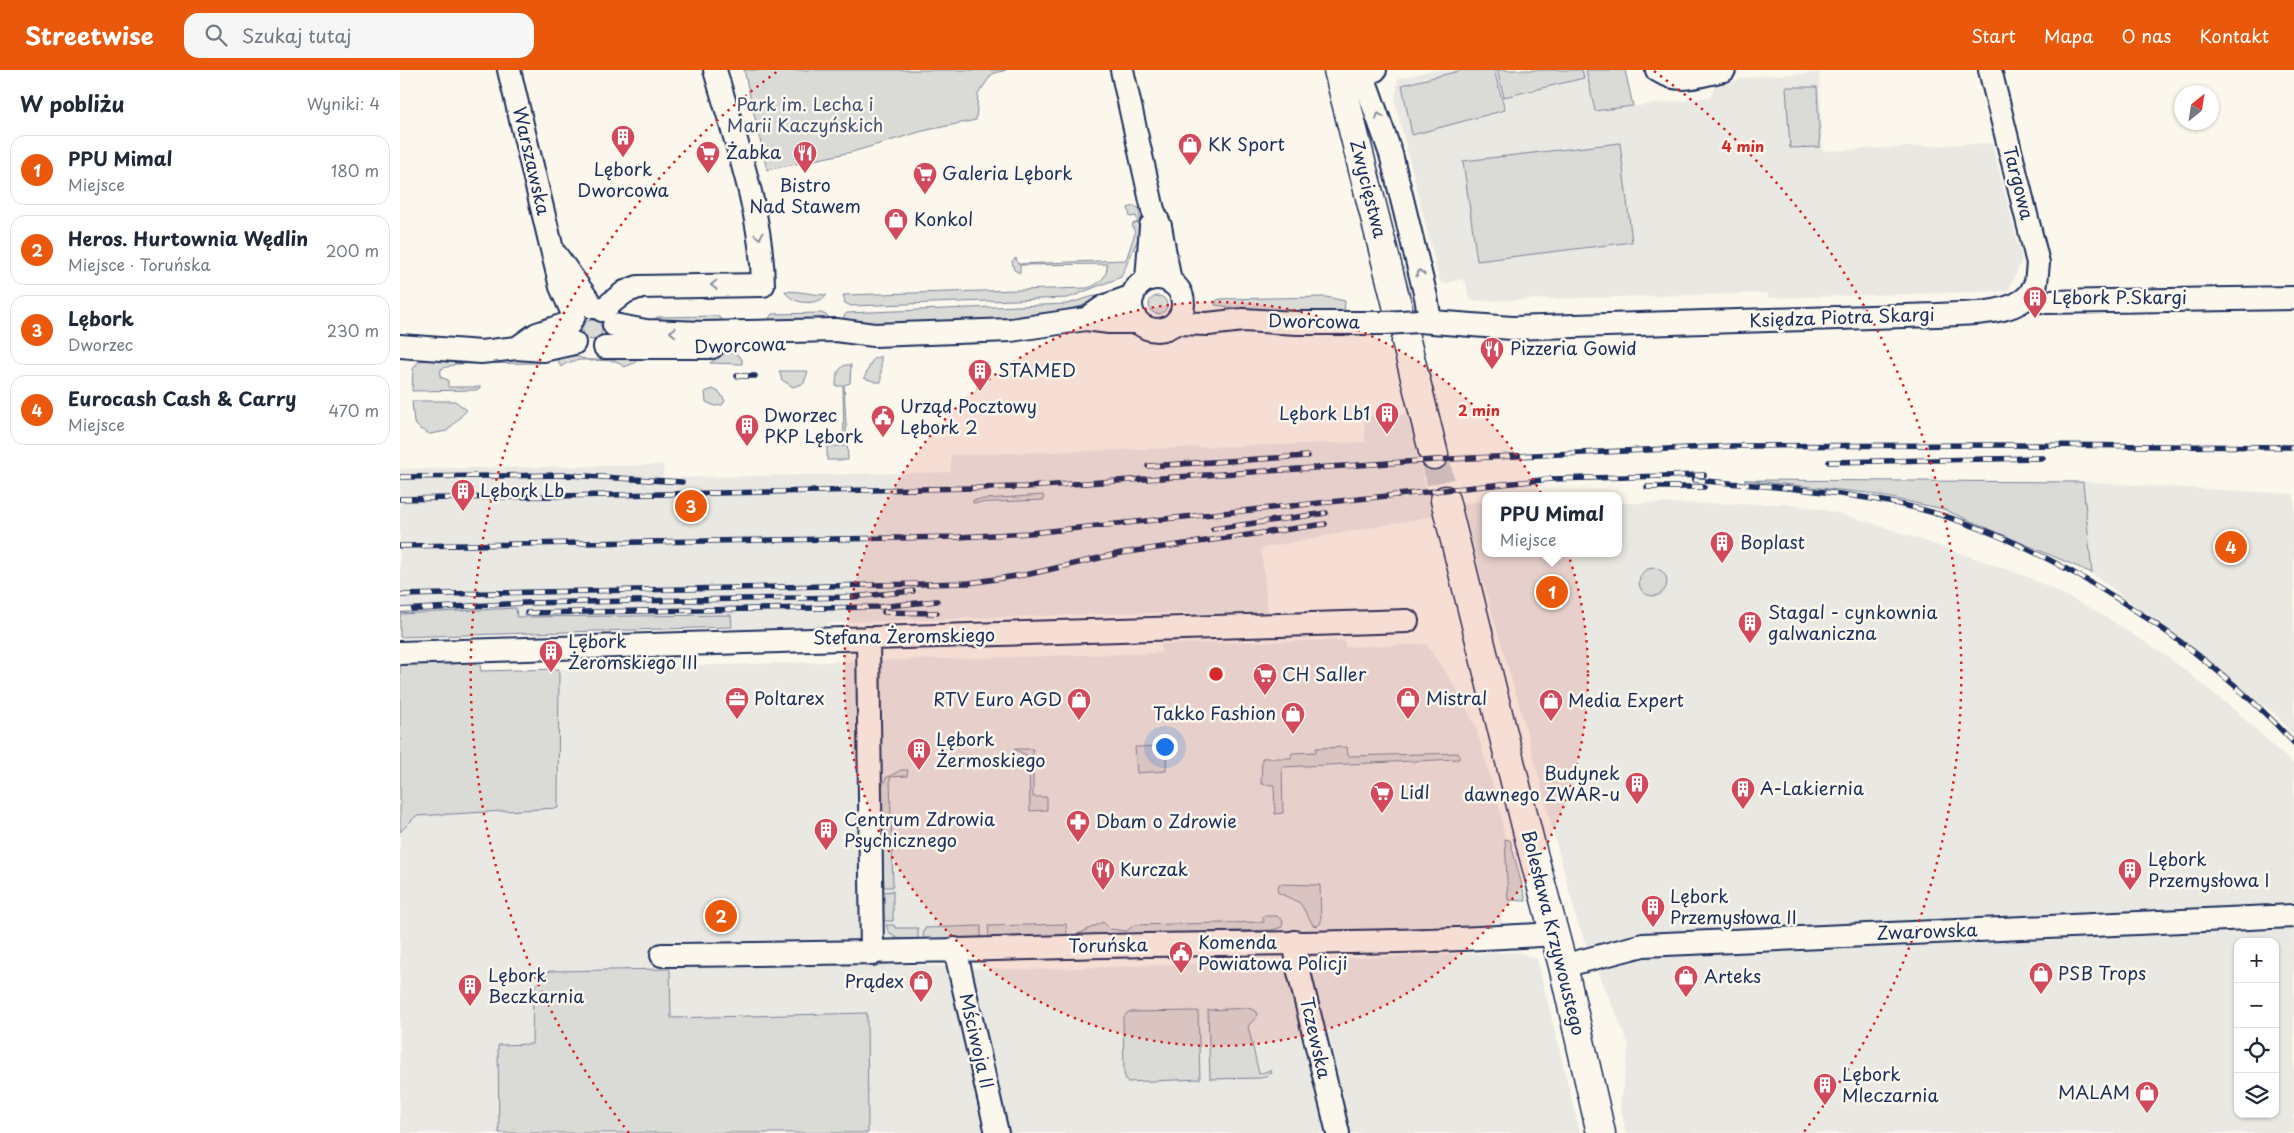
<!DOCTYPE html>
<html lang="pl">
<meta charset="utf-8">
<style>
body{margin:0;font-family:"Playpen Sans",sans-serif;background:#f6f6f7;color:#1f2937}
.controls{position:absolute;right:15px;bottom:15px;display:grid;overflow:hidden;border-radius:10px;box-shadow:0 1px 4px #0004}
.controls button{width:45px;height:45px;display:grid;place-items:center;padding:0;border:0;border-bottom:1px solid #e0e1e3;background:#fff;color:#1f2937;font:25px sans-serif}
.compass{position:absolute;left:1774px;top:15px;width:45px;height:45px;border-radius:50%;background:#fff;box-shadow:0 1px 4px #0004;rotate:30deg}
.you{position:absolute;left:764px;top:676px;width:18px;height:18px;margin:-12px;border:4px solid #fff;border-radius:50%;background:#1a73e8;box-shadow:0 0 0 8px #1a73e833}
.badge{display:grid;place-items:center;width:32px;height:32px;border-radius:50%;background:#ea580c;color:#fff;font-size:16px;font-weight:700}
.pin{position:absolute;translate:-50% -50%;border:2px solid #fff;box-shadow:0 1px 5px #0006}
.popup{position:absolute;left:1082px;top:422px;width:140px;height:65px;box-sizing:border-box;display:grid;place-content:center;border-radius:10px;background:#fff;filter:drop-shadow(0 1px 4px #0005);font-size:16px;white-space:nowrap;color:#747a83}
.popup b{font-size:19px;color:#1f2937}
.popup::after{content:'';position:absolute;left:50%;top:100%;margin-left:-10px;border:10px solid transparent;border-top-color:#fff}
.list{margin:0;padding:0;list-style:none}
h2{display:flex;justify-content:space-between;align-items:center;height:65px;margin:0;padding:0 20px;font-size:21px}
h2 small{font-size:16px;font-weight:400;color:#747a83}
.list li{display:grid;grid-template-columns:32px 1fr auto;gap:15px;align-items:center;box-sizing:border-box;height:70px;margin:0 10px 10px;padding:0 10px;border:1px solid #e0e1e3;border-radius:15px}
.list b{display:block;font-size:19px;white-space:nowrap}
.list p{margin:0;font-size:16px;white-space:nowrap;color:#747a83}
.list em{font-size:16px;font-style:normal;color:#747a83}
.icon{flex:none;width:28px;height:28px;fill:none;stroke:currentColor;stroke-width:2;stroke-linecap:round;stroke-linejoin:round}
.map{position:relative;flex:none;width:1894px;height:1063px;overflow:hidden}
header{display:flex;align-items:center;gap:30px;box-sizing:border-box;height:70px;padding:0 25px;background:#ea580c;color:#fff}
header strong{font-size:24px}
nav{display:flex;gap:28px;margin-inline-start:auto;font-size:18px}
.search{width:350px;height:45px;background:#f6f6f7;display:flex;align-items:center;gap:12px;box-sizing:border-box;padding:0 18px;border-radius:15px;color:#747a83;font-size:19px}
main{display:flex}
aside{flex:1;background:#fff}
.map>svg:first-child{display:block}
</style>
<header>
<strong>Streetwise</strong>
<div class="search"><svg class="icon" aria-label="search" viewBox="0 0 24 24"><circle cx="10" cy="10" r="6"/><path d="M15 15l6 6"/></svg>Szukaj tutaj</div>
<nav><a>Start</a><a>Mapa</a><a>O nas</a><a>Kontakt</a></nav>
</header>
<main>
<aside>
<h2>W pobliżu<small>Wyniki: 4</small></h2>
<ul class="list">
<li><span class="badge">1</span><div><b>PPU Mimal</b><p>Miejsce</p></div><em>180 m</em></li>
<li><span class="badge">2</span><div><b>Heros. Hurtownia Wędlin</b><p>Miejsce · Toruńska</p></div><em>200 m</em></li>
<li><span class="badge">3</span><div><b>Lębork</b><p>Dworzec</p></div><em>230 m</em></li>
<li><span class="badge">4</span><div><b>Eurocash Cash &amp; Carry</b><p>Miejsce</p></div><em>470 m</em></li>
</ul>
</aside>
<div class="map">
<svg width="1894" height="1063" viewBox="0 0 1894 1063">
<rect width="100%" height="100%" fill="#fbf7ec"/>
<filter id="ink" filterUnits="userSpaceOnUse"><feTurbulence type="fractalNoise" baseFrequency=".02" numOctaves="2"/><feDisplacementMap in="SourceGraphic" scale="10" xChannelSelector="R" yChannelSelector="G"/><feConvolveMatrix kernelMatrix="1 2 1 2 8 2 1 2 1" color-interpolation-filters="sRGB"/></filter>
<g filter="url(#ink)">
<path fill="#eae8e2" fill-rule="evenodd" d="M1033,0H1186L1195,41L1311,27L1315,14L1357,6L1419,3L1423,81L1592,73L1622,190L1608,221L1368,228V223L1073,231L1069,228L1066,213L1061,209L1045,214L1040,212L995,32L998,9Z
M1008,344L1033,446L861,478L868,544L727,543L430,553L426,554V558L332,559L331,546L116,547V538L0,544V399L263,395V408L551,402V385L965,372L964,346Z
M1683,412L1894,424V666L1875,644L1692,503Z
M1071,432H1086V483H1218V433L1384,434L1421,439L1472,453L1626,506L1694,540L1767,586L1837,642L1894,695V1063H1226L1220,1035L1229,975L1178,854L1126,659L1078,495L1063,434ZM1838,872H1875V1044H1838Z
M945,570V577L1026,574L1056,618L1075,655L1101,744L1111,809L1112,831L1102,844V860L468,893L623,900L1118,882L1137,889L1180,1063H468L467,943L271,948L270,899L149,901L133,919L132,974L98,975L99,1063H0V762L16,746L157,737L159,599L761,583V574Z"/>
<path fill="#dadad7" stroke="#7a849a" d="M344,0H606L592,4L578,24L576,50L523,61L452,82L367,100Z
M1063,0H1094L1105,40L1012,65L1002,15Z
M1097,0H1182L1184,8L1104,27Z
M1186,0H1225L1233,36L1195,41Z
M1386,17H1417L1420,77L1390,78Z
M1220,73L1232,172L1077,191L1063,91Z
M734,136L740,139L739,167L721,207L668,228L451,236L445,233L443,225L688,218C700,214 708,206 707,194L620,195V203L614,200L612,191L616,188L618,194L726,190L735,163L732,154L738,152L736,146L730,147L728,138Z
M385,221C400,221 413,225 427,225C418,236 391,235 385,221Z
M749 235a9 9 0 1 1 18 0a9 9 0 1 1-18 0Z
M694,226L698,227L700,232L623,249L443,255L444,246L447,243L667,234Z
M926,227L945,231L944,242C928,254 839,238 815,235L817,230L821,229Z
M421,243L428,246L429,255L368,250L372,244Z
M317,246L323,250L295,258L252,251L257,247Z
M182 260a10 10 0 1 1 20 0a10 10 0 1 1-20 0Z
M154,283L169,284L191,291L238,286L235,293L224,297L216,291C201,291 172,286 161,297Z
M335,283L342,289V294L310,293L323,284Z
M139,286L140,293L56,294L41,299L40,307L48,310V317H82L76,320L12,321L13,299L18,292L29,288C67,292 101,294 139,286Z
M481,286V312H476L464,308L473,289Z
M445,295H451L450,313L444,315L448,390H427V376H444L443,316H436C436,307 437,300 445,295Z
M379,301H408L404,313L393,317L382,310Z
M313,319L320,323L325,331L322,335L315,336L306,332L305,322Z
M12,331H55L67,340L47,361L30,364L20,359L14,353Z
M1344,410L1683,412L1692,503L1543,439L1468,423Z
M643,425L644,430L573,433V430Z
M1239 512a14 14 0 1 1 28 0a14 14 0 1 1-28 0Z
M116,538L117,547L331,545L332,557L0,567V544Z
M79,588L81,601L159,599L158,738L16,746L0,762V590Z
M767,676L766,701L737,703L735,677Z
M947,677L948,686L1059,683V689L882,697L883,743L875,744L874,715L861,714L862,688H891L892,683L916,682V678Z
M614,679H633V727H647V740L630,741L629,691L626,685Z
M501,700H508L507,706L490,707L493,817H484L480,721L486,708Z
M1105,769L1110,770L1126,831L1108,830Z
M879,814L920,815L921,853L917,856L913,855L900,833L877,822Z
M493,821V851H484L483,822Z
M863,846H877L883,851L882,857L872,860L674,866L703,852L710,859L727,861L734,855L864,852Z
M666,854L667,865L589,867L588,856Z
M486,855H494L495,858H518V869C503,870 491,871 486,855Z
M581,856V868L525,869L523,865L525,858Z
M270,899L271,948L467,943L468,1063H99L98,975L132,974L133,919L149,901Z
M848,938L856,941L858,945L848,956L859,1004L870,1000L872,1003L861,1008L810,1009L808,940Z
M798,941L800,1009L727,1012L724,1004L723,948L728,942Z"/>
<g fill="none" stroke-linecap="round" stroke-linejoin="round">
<path stroke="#cecfd0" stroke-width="28" stroke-dasharray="28 14" stroke-linecap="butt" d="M1034,385L1045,430"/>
<defs>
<path id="minor" d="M109,0L161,217L174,246
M722,0L753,140L760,156L770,212
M975,0L962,3L991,84L1026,227L1030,251
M1257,0C1280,15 1299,5 1324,0
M1590,0L1638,193L1636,213L1630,224
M156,185L193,237
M731 234a26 26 0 1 1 52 0a26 26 0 1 1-52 0Z
M747,210L751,156
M202,240L225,222L238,217L363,215C362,142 335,70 315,0
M686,249L705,236L733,226
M1019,251L1112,258L1537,245C1563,243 1612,246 1630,224L1646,232L1894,228
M777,253L808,254L843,250L898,253H984
M214,255L246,261L303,263L436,260L474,265L611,260L686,249L709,252H738
M0,276L81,282L117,278L143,280L174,273
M205,277H312
M117,278L137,264L170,253
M468,568L472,884
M0,583L1007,551
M895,872L898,898L938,1063
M555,879L597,1063
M262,885C424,884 585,879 746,875C882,873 1019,873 1154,864
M1163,896L1243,875L1894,846"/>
<path id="major" d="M938,0L998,239
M961,0L962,3
M1006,271L1034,385
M1045,430L1132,780L1163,896L1201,1063"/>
</defs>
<use href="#minor" stroke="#1b2f5e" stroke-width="26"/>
<use href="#major" stroke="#1b2f5e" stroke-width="31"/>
<use href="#minor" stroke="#fbf7ec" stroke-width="22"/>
<use href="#major" stroke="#fbf7ec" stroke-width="28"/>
<defs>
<path id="rail" d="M337,306H355
M1429,392L1643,388
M748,396L908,386
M0,407L169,405L282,412
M1294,410C1368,417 1443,420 1516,438C1648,471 1802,573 1894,673
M1247,417H1304
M0,429L626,417L1050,389L1333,376L1613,375L1894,377
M813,459L926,443
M0,476L559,467L630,463L1151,409L1304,405
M0,525L569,513L630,504L721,483L925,454
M0,540L125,533L452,527L513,521
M484,542L537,543
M127,543L478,537L537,531"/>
</defs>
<use href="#rail" stroke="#1b2f5e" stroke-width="5.5"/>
<use href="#rail" stroke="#fbf7ec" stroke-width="4" stroke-dasharray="11" stroke-linecap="butt"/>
<defs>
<path id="minor-bridge" d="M984,253L1019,251"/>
</defs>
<use href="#minor-bridge" stroke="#1b2f5e" stroke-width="26" stroke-linecap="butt"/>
<use href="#minor-bridge" stroke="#fbf7ec" stroke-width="22"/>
</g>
<defs><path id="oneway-chevron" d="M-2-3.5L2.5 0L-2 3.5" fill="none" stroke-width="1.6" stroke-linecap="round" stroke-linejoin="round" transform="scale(1.25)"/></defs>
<g stroke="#8b93a5">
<use href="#oneway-chevron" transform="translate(979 46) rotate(-110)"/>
<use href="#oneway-chevron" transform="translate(359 166) rotate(77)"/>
<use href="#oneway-chevron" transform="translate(1020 203) rotate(-104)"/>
<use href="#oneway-chevron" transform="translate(314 215) rotate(178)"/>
<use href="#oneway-chevron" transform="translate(273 262) rotate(-178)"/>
</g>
</g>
<circle cx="816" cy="604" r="372" fill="#d62828" fill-opacity=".12"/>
<g fill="none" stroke="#d62828" stroke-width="2.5" stroke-dasharray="2.5 5">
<circle cx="816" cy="604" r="372"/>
<path d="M229 1063A745 745 0 0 1 378 1M1254 1A745 745 0 0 1 1403 1063"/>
</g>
<defs>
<symbol id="building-pin" viewBox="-11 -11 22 30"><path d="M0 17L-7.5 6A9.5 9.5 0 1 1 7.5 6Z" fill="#d1495b" stroke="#fbf7ec"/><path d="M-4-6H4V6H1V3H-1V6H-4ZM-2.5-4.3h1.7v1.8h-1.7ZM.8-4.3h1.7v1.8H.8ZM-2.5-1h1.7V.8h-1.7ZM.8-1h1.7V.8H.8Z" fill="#fff"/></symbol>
<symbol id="shop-pin" viewBox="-11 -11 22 30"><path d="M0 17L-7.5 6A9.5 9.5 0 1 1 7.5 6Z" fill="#d1495b" stroke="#fbf7ec"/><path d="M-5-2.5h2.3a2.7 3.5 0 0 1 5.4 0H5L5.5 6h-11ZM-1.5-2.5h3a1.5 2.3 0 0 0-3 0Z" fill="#fff"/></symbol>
<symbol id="supermarket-pin" viewBox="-11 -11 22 30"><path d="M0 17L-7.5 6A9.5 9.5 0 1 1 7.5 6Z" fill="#d1495b" stroke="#fbf7ec"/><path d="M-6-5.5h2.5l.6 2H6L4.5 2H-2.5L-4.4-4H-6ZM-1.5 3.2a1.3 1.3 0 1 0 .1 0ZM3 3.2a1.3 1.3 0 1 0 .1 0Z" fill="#fff"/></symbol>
<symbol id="restaurant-pin" viewBox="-11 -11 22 30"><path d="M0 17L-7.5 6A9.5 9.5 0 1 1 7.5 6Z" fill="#d1495b" stroke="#fbf7ec"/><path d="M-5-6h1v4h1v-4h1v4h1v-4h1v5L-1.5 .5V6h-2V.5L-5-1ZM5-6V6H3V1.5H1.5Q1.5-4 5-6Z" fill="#fff"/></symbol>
<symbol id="civic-pin" viewBox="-11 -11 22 30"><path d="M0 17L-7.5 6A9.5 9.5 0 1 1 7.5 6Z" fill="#d1495b" stroke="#fbf7ec"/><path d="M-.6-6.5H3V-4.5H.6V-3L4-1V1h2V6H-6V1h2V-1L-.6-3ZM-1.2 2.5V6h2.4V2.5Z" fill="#fff"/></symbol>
<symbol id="office-pin" viewBox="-11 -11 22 30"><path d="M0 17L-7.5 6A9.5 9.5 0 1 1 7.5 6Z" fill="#d1495b" stroke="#fbf7ec"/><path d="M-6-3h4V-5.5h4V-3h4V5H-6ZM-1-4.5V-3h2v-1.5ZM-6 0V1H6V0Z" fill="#fff"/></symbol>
<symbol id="pharmacy-pin" viewBox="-11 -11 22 30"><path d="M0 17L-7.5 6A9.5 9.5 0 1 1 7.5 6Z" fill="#d1495b" stroke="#fbf7ec"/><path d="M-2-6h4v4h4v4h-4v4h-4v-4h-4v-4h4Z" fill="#fff"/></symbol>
</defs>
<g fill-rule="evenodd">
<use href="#building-pin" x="209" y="53" width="28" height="38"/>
<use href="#shop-pin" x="776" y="61" width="28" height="38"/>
<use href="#supermarket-pin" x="294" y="69" width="28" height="38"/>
<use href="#restaurant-pin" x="391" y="69" width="28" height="38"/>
<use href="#supermarket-pin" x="511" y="90" width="28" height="38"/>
<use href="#shop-pin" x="482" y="136" width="28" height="38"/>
<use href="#building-pin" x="1621" y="214" width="28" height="38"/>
<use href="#restaurant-pin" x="1078" y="265" width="28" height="38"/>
<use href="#building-pin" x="566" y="287" width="28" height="38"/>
<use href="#building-pin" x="973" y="330" width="28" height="38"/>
<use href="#civic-pin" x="469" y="333" width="28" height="38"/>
<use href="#building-pin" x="333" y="342" width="28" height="38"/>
<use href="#building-pin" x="49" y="407" width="28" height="38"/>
<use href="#building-pin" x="1308" y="459" width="28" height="38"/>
<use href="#building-pin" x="1336" y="539" width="28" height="38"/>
<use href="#building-pin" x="137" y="568" width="28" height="38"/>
<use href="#supermarket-pin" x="851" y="591" width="28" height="38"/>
<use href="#office-pin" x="323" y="615" width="28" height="38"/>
<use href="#shop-pin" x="994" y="615" width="28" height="38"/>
<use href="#shop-pin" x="665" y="616" width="28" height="38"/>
<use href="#shop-pin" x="1137" y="617" width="28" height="38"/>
<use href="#shop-pin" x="879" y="630" width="28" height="38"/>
<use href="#building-pin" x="505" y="666" width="28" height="38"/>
<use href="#building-pin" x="1223" y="700" width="28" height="38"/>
<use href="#building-pin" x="1329" y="705" width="28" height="38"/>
<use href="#supermarket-pin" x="968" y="709" width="28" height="38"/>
<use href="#pharmacy-pin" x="664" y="738" width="28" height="38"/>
<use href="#building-pin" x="412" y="746" width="28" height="38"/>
<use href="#restaurant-pin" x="689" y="786" width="28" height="38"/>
<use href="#building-pin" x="1716" y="786" width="28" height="38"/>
<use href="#building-pin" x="1239" y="823" width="28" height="38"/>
<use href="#civic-pin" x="767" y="869" width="28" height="38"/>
<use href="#shop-pin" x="1627" y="890" width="28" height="38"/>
<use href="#shop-pin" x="1272" y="893" width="28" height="38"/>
<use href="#shop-pin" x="507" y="898" width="28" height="38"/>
<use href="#building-pin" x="56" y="902" width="28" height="38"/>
<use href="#building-pin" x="1411" y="1001" width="28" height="38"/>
<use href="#shop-pin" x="1733" y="1009" width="28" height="38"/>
</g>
<g text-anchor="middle" stroke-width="5" stroke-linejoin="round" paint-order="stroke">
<g font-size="18" fill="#415176" stroke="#fbf7ec">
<text x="405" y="41">Park im. Lecha i<tspan x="405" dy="21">Marii Kaczyńskich</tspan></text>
</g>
<g font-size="18" fill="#1b2f5e" stroke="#fbf7ec" text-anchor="start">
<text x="808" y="81">KK Sport</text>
<text x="326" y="89">Żabka</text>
<text x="223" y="106" text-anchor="middle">Lębork<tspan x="223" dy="21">Dworcowa</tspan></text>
<text x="542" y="110">Galeria Lębork</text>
<text x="405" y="122" text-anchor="middle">Bistro<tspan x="405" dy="21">Nad Stawem</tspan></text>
<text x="514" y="156">Konkol</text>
<text x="1652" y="234">Lębork P.Skargi</text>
<text x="1110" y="285">Pizzeria Gowid</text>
<text x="598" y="307">STAMED</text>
<text x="500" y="343">Urząd Pocztowy<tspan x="500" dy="21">Lębork 2</tspan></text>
<text x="970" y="350" text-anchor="end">Lębork Lb1</text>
<text x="364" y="352">Dworzec<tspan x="364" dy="21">PKP Lębork</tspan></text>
<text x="80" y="427">Lębork Lb</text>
<text x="1340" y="479">Boplast</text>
<text x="1368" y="549">Stagal - cynkownia<tspan x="1368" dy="21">galwaniczna</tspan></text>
<text x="168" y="578">Lębork<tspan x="168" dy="21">Żeromskiego III</tspan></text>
<text x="882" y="611">CH Saller</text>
<text x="354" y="635">Poltarex</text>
<text x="1026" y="635">Mistral</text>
<text x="662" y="636" text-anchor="end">RTV Euro AGD</text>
<text x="1168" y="637">Media Expert</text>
<text x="876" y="650" text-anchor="end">Takko Fashion</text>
<text x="536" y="676">Lębork<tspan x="536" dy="21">Żermoskiego</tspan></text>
<text x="1220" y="710" text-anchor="end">Budynek<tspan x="1220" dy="21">dawnego ZWAR-u</tspan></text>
<text x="1360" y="725">A-Lakiernia</text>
<text x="1000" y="729">Lidl</text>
<text x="444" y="756">Centrum Zdrowia<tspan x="444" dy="21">Psychicznego</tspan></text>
<text x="696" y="758">Dbam o Zdrowie</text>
<text x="1748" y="796">Lębork<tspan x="1748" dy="21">Przemysłowa I</tspan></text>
<text x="720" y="806">Kurczak</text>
<text x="1270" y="833">Lębork<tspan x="1270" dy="21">Przemysłowa II</tspan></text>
<text x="798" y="879">Komenda<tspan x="798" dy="21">Powiatowa Policji</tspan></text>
<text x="1658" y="910">PSB Trops</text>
<text x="88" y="912">Lębork<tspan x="88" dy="21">Beczkarnia</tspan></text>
<text x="1304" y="913">Arteks</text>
<text x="504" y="918" text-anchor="end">Prądex</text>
<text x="1442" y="1011">Lębork<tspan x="1442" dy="21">Mleczarnia</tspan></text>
<text x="1730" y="1029" text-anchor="end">MALAM</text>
</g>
<g font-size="18" fill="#1b2f5e" stroke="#fbf7ec">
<text transform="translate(131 91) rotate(77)" y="6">Warszawska</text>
<text transform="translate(1618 113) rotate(76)" y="6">Targowa</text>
<text transform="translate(968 119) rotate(76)" y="6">Zwycięstwa</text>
<text transform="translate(1442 248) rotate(-2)" y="6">Księdza Piotra Skargi</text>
<text transform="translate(914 252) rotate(1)" y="6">Dworcowa</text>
<text transform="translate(340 276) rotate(-2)" y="6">Dworcowa</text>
<text transform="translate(504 567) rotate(-1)" y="6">Stefana Żeromskiego</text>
<text transform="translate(1527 862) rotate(-2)" y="6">Zwarowska</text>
<text transform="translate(1153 863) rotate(76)" y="6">Bolesława Krzywoustego</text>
<text transform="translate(708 876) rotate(-1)" y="6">Toruńska</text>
<text transform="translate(915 968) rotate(77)" y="6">Tczewska</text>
<text transform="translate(576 971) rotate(77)" y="6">Mściwoja II</text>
</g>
</g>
<circle cx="816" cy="604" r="8" fill="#d62828" stroke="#fbf7ec" stroke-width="2.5"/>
<g font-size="15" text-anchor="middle" font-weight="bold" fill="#d62828" stroke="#fbf7ec" stroke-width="5" stroke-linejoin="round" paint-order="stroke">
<text x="1343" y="82">4 min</text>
<text x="1079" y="346">2 min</text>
</g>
</svg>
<div class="controls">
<button>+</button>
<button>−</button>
<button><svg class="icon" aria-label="locate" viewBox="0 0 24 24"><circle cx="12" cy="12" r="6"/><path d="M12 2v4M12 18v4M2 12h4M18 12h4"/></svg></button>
<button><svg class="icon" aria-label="layers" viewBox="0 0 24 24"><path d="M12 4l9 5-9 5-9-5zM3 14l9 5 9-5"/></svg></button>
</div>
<svg class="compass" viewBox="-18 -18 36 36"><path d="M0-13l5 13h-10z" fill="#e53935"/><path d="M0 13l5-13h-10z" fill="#747a83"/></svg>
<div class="you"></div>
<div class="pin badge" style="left:1152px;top:522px">1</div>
<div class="popup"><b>PPU Mimal</b>Miejsce</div>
<div class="pin badge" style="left:321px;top:846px">2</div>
<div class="pin badge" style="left:291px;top:436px">3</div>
<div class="pin badge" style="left:1831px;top:477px">4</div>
</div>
</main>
